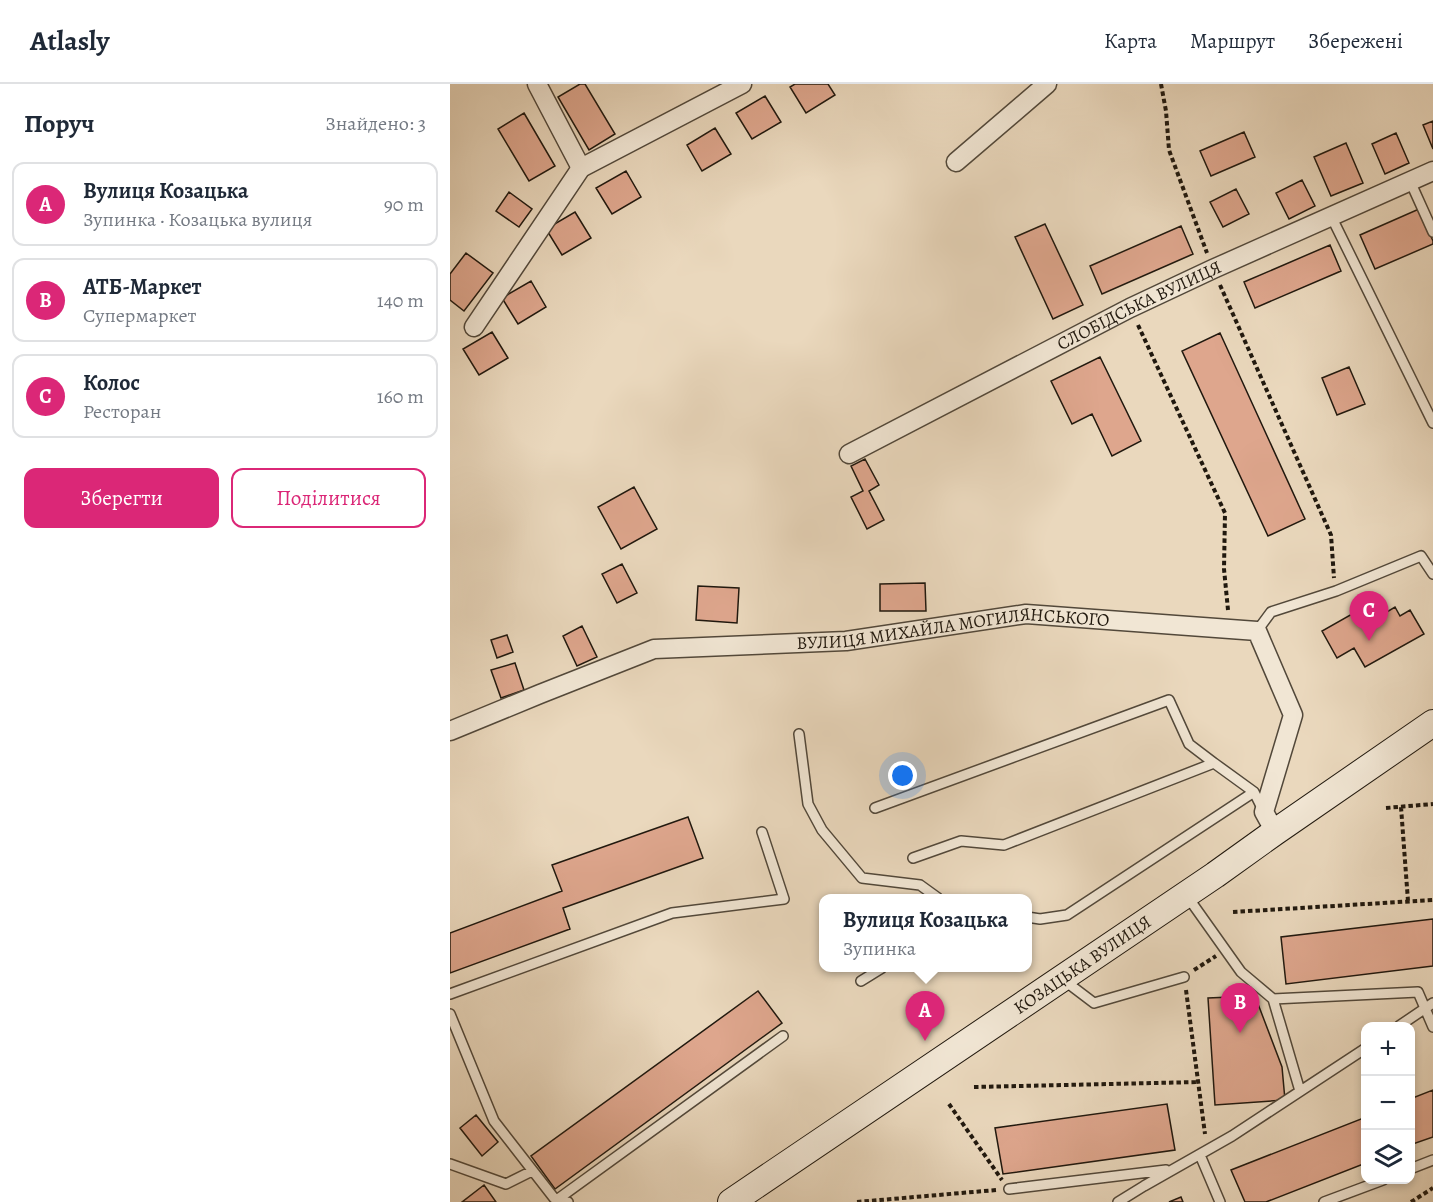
<!DOCTYPE html>
<html lang="uk">
<meta charset="utf-8">
<style>
body{margin:0;font-family:Alegreya,serif;background:#f2f2f3;color:#1f2937}
.controls{position:absolute;right:18px;bottom:18px;display:grid;overflow:hidden;border-radius:12px;box-shadow:0 3px 9px #0003}
.controls button{width:54px;height:54px;display:grid;place-items:center;padding:0;border:0;border-bottom:2px solid #e0e1e3;background:#fff;color:#1f2937;font:30px sans-serif}
.you{position:absolute;left:453px;top:692px;width:21px;height:21px;margin:-15px;border:4px solid #fff;border-radius:50%;background:#1a73e8;box-shadow:0 0 0 9px #1a73e833}
.badge{display:grid;place-items:center;width:39px;height:39px;border-radius:50%;background:#db2777;color:#fff;font-size:20px;font-weight:700}
.pin{position:absolute;translate:-50% -50px;filter:drop-shadow(0 2px 3px #0008)}
.pin::after{content:'';position:absolute;top:32px;width:21px;height:18px;background:inherit;clip-path:polygon(0 0,100% 0,50% 100%)}
.popup{position:absolute;left:369px;top:810px;width:213px;height:78px;box-sizing:border-box;display:grid;place-content:center;border-radius:12px;background:#fff;filter:drop-shadow(0 2px 4px #0005);font-size:20px;white-space:nowrap;color:#747a83}
.popup b{font-size:22px;color:#1f2937}
.popup::after{content:'';position:absolute;left:50%;top:100%;margin-left:-12px;border:12px solid transparent;border-top-color:#fff}
.list{margin:0;padding:0;list-style:none}
h2{display:flex;justify-content:space-between;align-items:center;height:78px;margin:0;padding:0 24px;font-size:26px}
h2 small{font-size:20px;font-weight:400;color:#747a83}
.list li{display:grid;grid-template-columns:39px 1fr auto;gap:18px;align-items:center;box-sizing:border-box;height:84px;margin:0 12px 12px;padding:0 12px;border:2px solid #e0e1e3;border-radius:12px}
.list b{display:block;font-size:22px;white-space:nowrap}
.list p{margin:0;font-size:20px;white-space:nowrap;color:#747a83}
.list em{font-size:20px;font-style:normal;color:#747a83}
.actions{display:flex;gap:12px;padding:18px 24px}
.actions a{flex:1;padding:14px 0;border:2px solid #db2777;border-radius:12px;text-align:center;font-size:21px;color:#db2777}
.actions .main{background:#db2777;color:#fff}
.icon{flex:none;width:33px;height:33px;fill:none;stroke:currentColor;stroke-width:2;stroke-linecap:round;stroke-linejoin:round}
.map{position:relative;flex:none;width:983px;height:1118px;overflow:hidden}
header{display:flex;align-items:center;gap:36px;box-sizing:border-box;height:84px;padding:0 30px;background:#fff;border-bottom:2px solid #e0e1e3}
header strong{font-size:28px}
nav{display:flex;gap:33px;margin-inline-start:auto;font-size:21px}
main{display:flex}
aside{flex:1;background:#fff}
.map>svg:first-child{display:block}
</style>
<header>
<strong>Atlasly</strong>
<nav><a>Карта</a><a>Маршрут</a><a>Збережені</a></nav>
</header>
<main>
<aside>
<h2>Поруч<small>Знайдено: 3</small></h2>
<ul class="list">
<li><span class="badge">A</span><div><b>Вулиця Козацька</b><p>Зупинка · Козацька вулиця</p></div><em>90 m</em></li>
<li><span class="badge">B</span><div><b>АТБ-Маркет</b><p>Супермаркет</p></div><em>140 m</em></li>
<li><span class="badge">C</span><div><b>Колос</b><p>Ресторан</p></div><em>160 m</em></li>
</ul>
<div class="actions"><a class="main">Зберегти</a><a>Поділитися</a></div>
</aside>
<div class="map">
<svg width="983" height="1118" viewBox="0 0 983 1118">
<rect width="100%" height="100%" fill="#ead8bd"/>
<filter id="stains"><feTurbulence type="fractalNoise" baseFrequency=".00333" numOctaves="4"/><feColorMatrix values="0 0 0 0 .2 0 0 0 0 .09 0 0 0 0 .02 0 0 0 .5 -.17"/></filter>
<radialGradient id="worn" r=".72"><stop offset=".6" stop-color="#630" stop-opacity="0"/><stop offset="1" stop-color="#630" stop-opacity=".3"/></radialGradient>
<path fill="#dea68d" stroke="#20180e" stroke-width="1.5" d="M130,0H135L165,50L139,66L108,13Z
M345,0H378L385,11L356,29L340,3Z
M315,12L331,38L302,55L286,29Z
M74,29L105,82L79,97L48,45Z
M983,37V65L973,41Z
M265,44L281,70L252,87L237,61Z
M794,48L805,73L761,92L750,67Z
M946,49L959,79L935,90L922,60Z
M896,59L913,99L881,112L864,73Z
M176,87L191,113L162,130L146,104Z
M852,96L865,122L839,135L826,109Z
M786,105L799,130L773,143L760,118Z
M59,108L82,125L69,143L46,127Z
M969,125L983,157V160L925,185L910,151Z
M125,128L141,154L112,171L96,145Z
M595,140L633,221L603,235L565,153Z
M731,142L743,170L652,210L640,182Z
M880,161L891,187L805,224L794,198Z
M16,169L43,189L14,227L0,216V190Z
M81,197L96,223L68,240L52,214Z
M42,248L58,274L29,291L13,265Z
M770,249L855,435L818,452L732,267Z
M650,273L691,357L662,372L642,330L622,340L601,297Z
M899,283L915,320L887,331L872,294Z
M415,375L429,401L419,407L434,436L417,445L401,413L413,407L401,382Z
M184,403L207,445L171,465L148,423Z
M172,480L187,509L167,519L152,490Z
M475,499L476,527H430V500Z
M248,502L289,504L287,539L246,536Z
M925,517L932,531L945,523L950,532L960,526L974,550L915,583L904,564L887,574L872,547Z
M132,542L147,573L127,582L113,552Z
M57,551L63,568L47,574L41,556Z
M65,579L74,606L51,614L41,586Z
M238,733L253,774L113,824L120,845L0,889V849L112,807L102,781Z
M983,835V882L836,900L831,853Z
M308,907L332,939L105,1105L81,1072Z
M805,912L832,983L835,1016L765,1021L758,914Z
M983,1006V1053L960,1061V1015Z
M717,1020L725,1066L553,1090L545,1044Z
M26,1031L48,1058L32,1072L10,1044Z
M916,1033V1079L816,1118H795L781,1086Z
M34,1101L46,1118H12Z
M731,1113L733,1118H719Z"/>
<g fill="none" stroke-linecap="round" stroke-linejoin="round">
<defs>
<path id="lane" d="M960,97L983,148
M881,132L983,339
M807,547L821,528L886,507L971,472L983,490
M349,650L358,720L372,746L412,794L470,801L488,814
M425,724L719,616L739,660L764,679
M463,774L511,757L554,761L764,679L804,708L813,726
M737,812L791,888L823,915L968,908L983,943
M577,833L590,835L617,831L804,708
M411,897L432,884
M615,897L644,919L734,893
M0,910L222,829L334,815L312,748
M823,915L850,1007
M0,930L44,1037L104,1114L118,1118
M949,942L983,919
M750,1071L770,1118
M0,1080L56,1100L82,1087
M960,1085L983,1076
M559,1105L716,1086
M108,1115L333,952
M668,1118L694,1102L782,1052L916,964
M874,1118L933,1096"/>
<g id="street">
<path d="M87,0L131,84"/>
<path d="M506,78L597,0"/>
<path d="M24,243L131,84L292,0"/>
<path id="s1" d="M399,370L680,224L763,185L983,87"/>
<path id="s2" d="M0,647L90,610L204,565L396,557L576,530L807,547L843,631L814,728L825,748"/>
</g>
<g id="secondary">
<path id="s3" d="M281,1118L765,791L825,748L983,639"/>
</g>
</defs>
<use href="#lane" stroke="#52483a" stroke-width="12"/>
<use href="#street" stroke="#52483a" stroke-width="21"/>
<use href="#secondary" stroke="#20180e" stroke-width="28"/>
<path stroke="#20180e" stroke-width="4" stroke-dasharray="4.5 3" stroke-linecap="butt" d="M711,0L716,27L719,66L757,169
M770,201L881,451L884,494
M688,241L775,429L774,485L778,526
M951,723L958,817
M936,724L983,720
M783,828L983,816
M744,886L766,872
M736,906L755,1050
M524,1003L748,998
M499,1020L552,1096
M407,1118L546,1106
M961,1118L983,1104"/>
<use href="#lane" stroke="#f1e6d4" stroke-width="9"/>
<use href="#street" stroke="#f1e6d4" stroke-width="18"/>
<use href="#secondary" stroke="#f1e6d4" stroke-width="26"/>
</g>
<g text-anchor="middle" stroke-width="4.5" stroke-linejoin="round" paint-order="stroke">
<g font-size="18" fill="#20180e" stroke="#f1e6d4">
<text dy="6" stroke="none"><textPath href="#s1" startOffset="326">СЛОБІДСЬКА ВУЛИЦЯ</textPath></text>
<text dy="6" stroke="none"><textPath href="#s2" startOffset="520">ВУЛИЦЯ МИХАЙЛА МОГИЛЯНСЬКОГО</textPath></text>
<text dy="6" stroke="none"><textPath href="#s3" startOffset="424">КОЗАЦЬКА ВУЛИЦЯ</textPath></text>
</g>
</g>
<rect width="100%" height="100%" filter="url(#stains)"/>
<rect width="100%" height="100%" fill="url(#worn)"/>
</svg>
<div class="controls">
<button>+</button>
<button>−</button>
<button><svg class="icon" aria-label="layers" viewBox="0 0 24 24"><path d="M12 4l9 5-9 5-9-5zM3 14l9 5 9-5"/></svg></button>
</div>
<div class="you"></div>
<div class="pin badge" style="left:475px;top:957px">A</div>
<div class="popup"><b>Вулиця Козацька</b>Зупинка</div>
<div class="pin badge" style="left:790px;top:949px">B</div>
<div class="pin badge" style="left:919px;top:557px">C</div>
</div>
</main>
